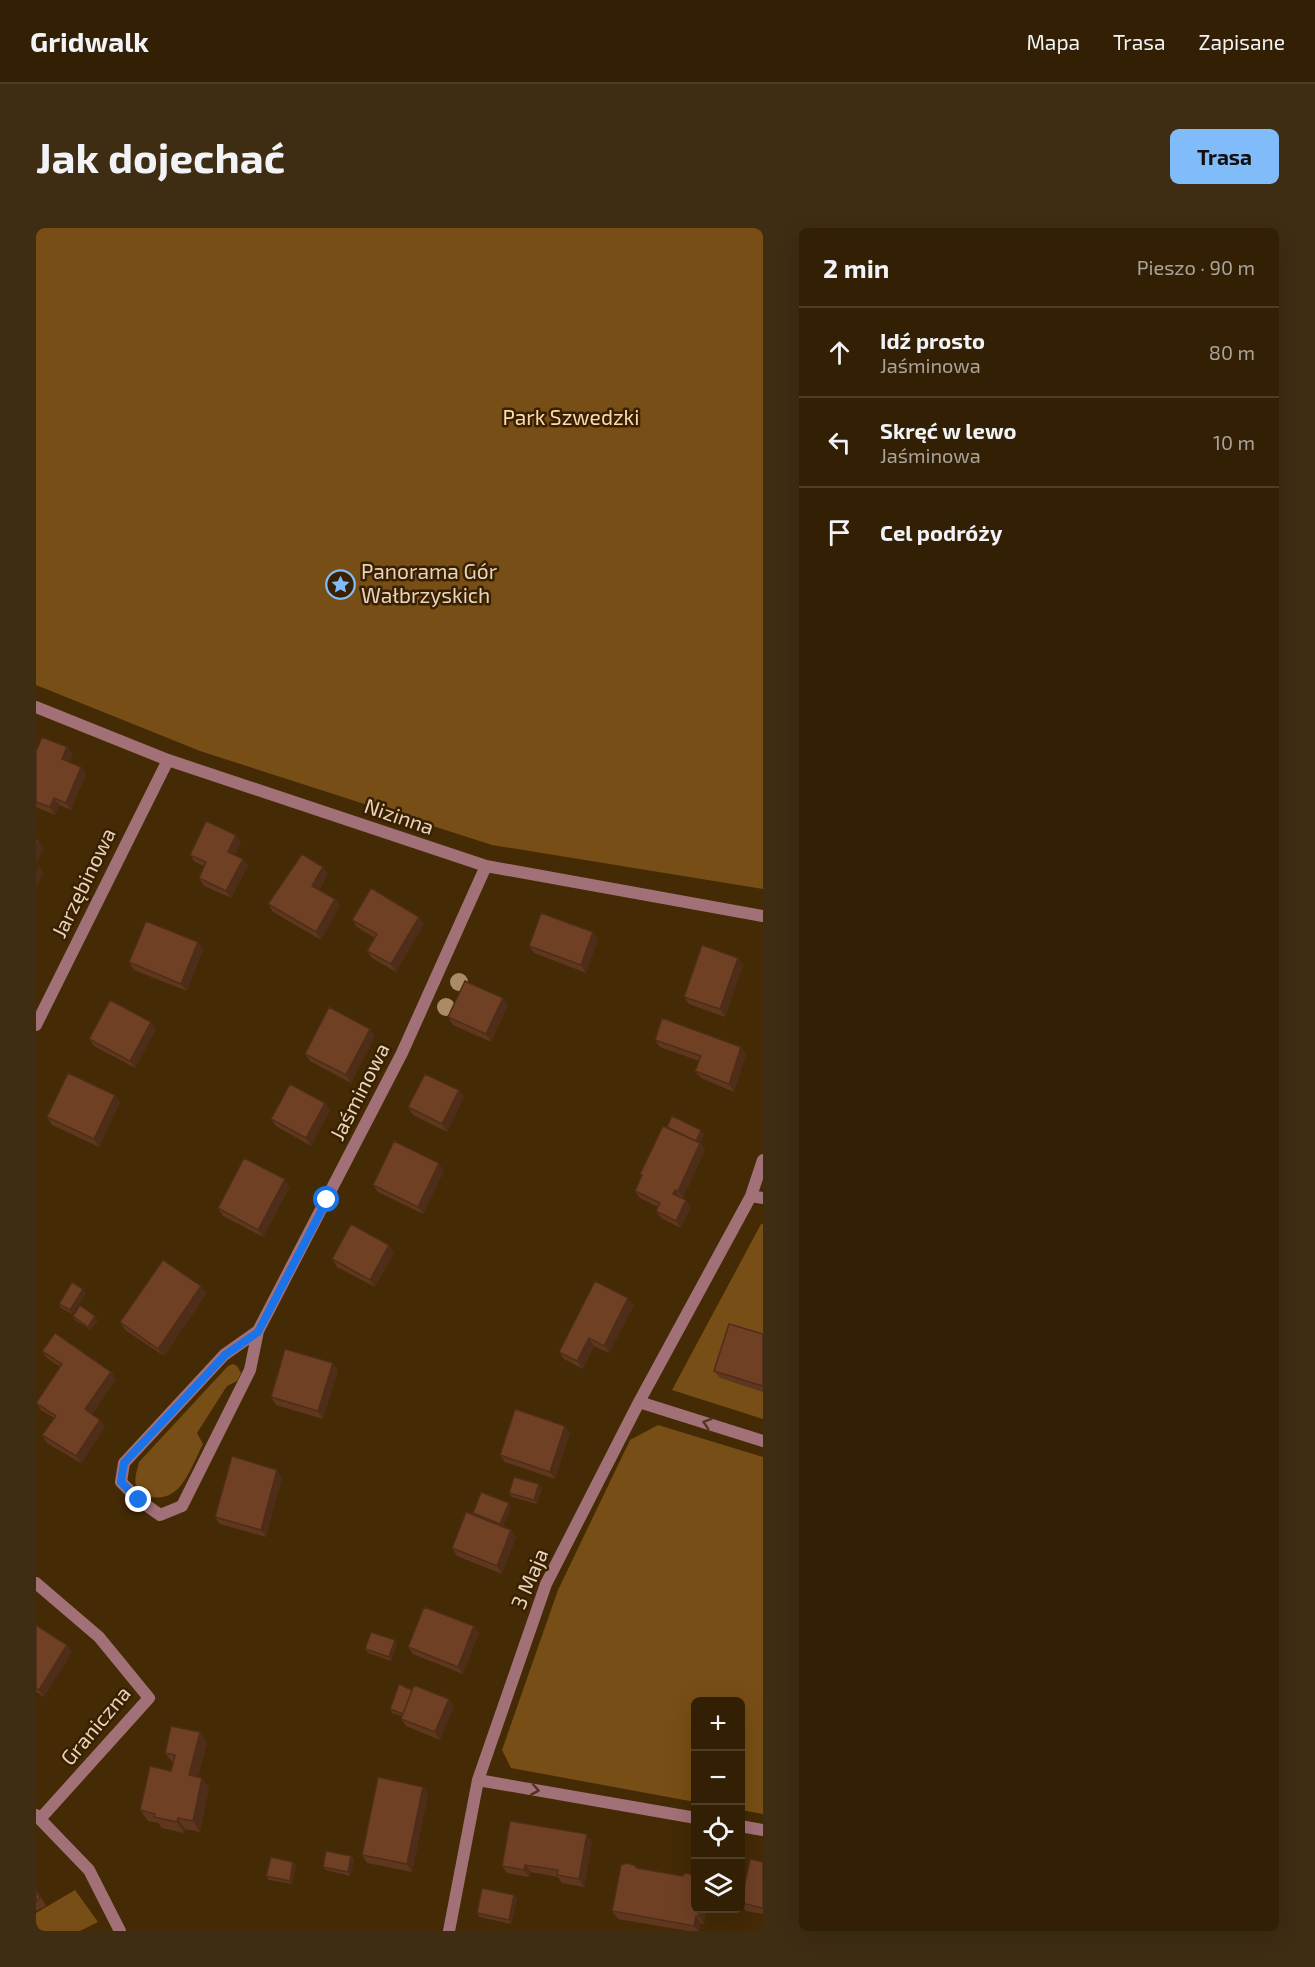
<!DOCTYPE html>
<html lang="pl">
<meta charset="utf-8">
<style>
body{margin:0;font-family:"Exo 2",sans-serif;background:#3e2d13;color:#f1f3f6}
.controls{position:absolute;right:18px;bottom:18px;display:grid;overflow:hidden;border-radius:9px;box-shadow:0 6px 24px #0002}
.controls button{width:54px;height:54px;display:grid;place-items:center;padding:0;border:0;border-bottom:2px solid #4e3e26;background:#332004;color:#f1f3f6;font:30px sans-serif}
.stop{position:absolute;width:18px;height:18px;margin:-14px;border:4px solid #1a73e8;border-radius:50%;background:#fff}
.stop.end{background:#1a73e8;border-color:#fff;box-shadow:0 2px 6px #0008}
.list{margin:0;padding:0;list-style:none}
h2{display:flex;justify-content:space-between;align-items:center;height:78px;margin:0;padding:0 24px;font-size:26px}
h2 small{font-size:20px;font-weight:400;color:#a9a39a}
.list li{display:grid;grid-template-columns:39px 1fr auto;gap:18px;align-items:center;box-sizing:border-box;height:90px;padding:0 24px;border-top:2px solid #4e3e26}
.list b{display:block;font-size:22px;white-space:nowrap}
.list p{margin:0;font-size:20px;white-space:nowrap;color:#a9a39a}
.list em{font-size:20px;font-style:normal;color:#a9a39a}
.icon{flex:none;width:33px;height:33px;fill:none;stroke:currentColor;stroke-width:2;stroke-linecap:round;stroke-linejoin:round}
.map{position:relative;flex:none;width:727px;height:1703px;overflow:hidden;border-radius:9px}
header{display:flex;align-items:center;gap:36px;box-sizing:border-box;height:84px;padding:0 30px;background:#332004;border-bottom:2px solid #4e3e26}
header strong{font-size:28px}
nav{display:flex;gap:33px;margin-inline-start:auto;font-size:21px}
.intro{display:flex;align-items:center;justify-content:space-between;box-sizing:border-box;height:144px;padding:0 36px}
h1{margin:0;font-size:42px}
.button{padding:15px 27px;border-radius:9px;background:#81bcfa;color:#111;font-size:21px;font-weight:700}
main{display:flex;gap:36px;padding:0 36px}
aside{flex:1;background:#332004;border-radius:9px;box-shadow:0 6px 24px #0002}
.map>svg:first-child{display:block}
</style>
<header>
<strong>Gridwalk</strong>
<nav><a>Mapa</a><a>Trasa</a><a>Zapisane</a></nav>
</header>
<div class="intro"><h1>Jak dojechać</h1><a class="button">Trasa</a></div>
<main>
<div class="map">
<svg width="727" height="1703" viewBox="0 0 727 1703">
<rect width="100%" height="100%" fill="#442a05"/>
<path fill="#774e15" d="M0,0H727V661L456,617L164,523L0,457Z
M725,996H727V1191L636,1162Z
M197,1136L201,1138L205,1145L201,1153L191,1158L161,1205L167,1216C152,1245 144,1281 104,1266C96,1254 100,1247 103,1234L192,1138Z
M622,1197L727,1229V1586L705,1582L704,1474H660L659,1574L475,1540L466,1522L522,1362L594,1212Z
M39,1662L62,1694L44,1703H0V1685Z"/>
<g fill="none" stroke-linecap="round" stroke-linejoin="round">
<path stroke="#a17177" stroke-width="12" d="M0,479L132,532L450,638L727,688
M0,797L132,532
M715,968L727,970
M222,1103L188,1127L88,1235L85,1254L103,1272L124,1287L146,1278L214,1142L222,1103L366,825L450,638
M603,1174L727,1213
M0,1355L63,1409L113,1470L4,1591
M442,1552L660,1590
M0,1587L53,1642L84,1703
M704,1598L727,1602
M413,1703L442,1552L510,1356L603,1174L715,968L727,932"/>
</g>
<g fill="#aa8b64">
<circle cx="423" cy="754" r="9"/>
<circle cx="410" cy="779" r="9"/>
</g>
<path fill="#5f371f" d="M31,519L37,526L33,534L45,539L50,546L35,582L23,577L19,587L0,579V521Z
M200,607L205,614L199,627L207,631L212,638L195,670L168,658L163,650L168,638L159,634L154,627Z
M292,646L283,662L299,671L304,678L285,712L237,684L232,676Z
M316,692L388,696L360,744L336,730L331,723L339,710L321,699Z
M562,711L550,745L498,725L493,718Z
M162,714L167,722L151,763L98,742L93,734Z
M702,730L707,737L689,789L653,776L648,769Z
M472,777L455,814L417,797L412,789Z
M115,794L120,801L99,840L58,818L53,811Z
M339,808L315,855L274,833L269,826Z
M619,812L710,826L698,864L665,850L659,843L663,833L624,819Z
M423,862L428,869L411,904L377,887L372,879Z
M84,874L63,919L16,897L11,889Z
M289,875L294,883L275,918L240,898L235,891Z
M668,906L664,914L669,922L647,970L655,979L645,1000L625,990L620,983L622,979L604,970L599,963L605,948L604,946Z
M408,943L387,986L342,964L337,957Z
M254,959L227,1009L187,988L182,980Z
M353,1017L358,1025L339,1059L301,1039L296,1031Z
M165,1058L171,1065L128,1128L89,1102L84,1094Z
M50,1065L36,1086L25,1080L23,1076Z
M598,1077L573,1125L558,1118L547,1141L528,1131L523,1124Z
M37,1088L62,1092L55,1102L39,1092Z
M727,1106V1164L684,1150L678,1143Z
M6,1123L75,1144L80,1151L56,1186L64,1192L69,1199L45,1235L11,1215L6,1207L18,1190L5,1182L0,1175L24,1139L11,1130Z
M302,1142L287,1191L240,1177L235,1169Z
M534,1205L519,1251L469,1234L464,1227Z
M246,1249L230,1309L184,1296L179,1289Z
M506,1260L501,1276L476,1269L473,1265Z
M475,1279L467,1299L480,1309L466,1346L421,1328L416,1320L438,1287L437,1285Z
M0,1397L36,1424L8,1469L0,1464Z
M438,1398L443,1405L427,1446L377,1426L372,1419Z
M359,1412L361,1416L355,1433L332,1425L329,1421Z
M376,1462L413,1471L418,1478L404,1512L370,1498L365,1491L366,1488L356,1485L354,1481Z
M171,1515L162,1549L173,1560L164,1604L149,1601L148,1605L126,1600L122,1595L112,1593L104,1582L135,1543L137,1535L129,1525Z
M392,1566L376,1644L331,1635L326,1627Z
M556,1614L548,1659L526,1655L522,1649L495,1644L493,1649L471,1645L466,1638Z
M315,1628L318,1632L314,1648L290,1642L287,1639Z
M727,1634V1686L710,1683L705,1675Z
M260,1637L256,1656L233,1652L230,1648Z
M601,1640L660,1680H670L668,1696L665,1695L663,1703H652L582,1691L576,1683Z
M0,1661L10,1678L0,1683Z
M478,1667L481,1671L475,1696L443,1689L441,1685Z"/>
<path fill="#4e2d19" d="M31,519L37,526L31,539L26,531Z
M45,539L50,546L35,582L30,575Z
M18,570L23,577L19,587L14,579Z
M200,607L205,614L198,631L192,624Z
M3,613L8,620L0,637V619Z
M207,631L212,638L195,670L190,663Z
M3,637L8,645L0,660V643Z
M287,639L292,646L281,665L276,658Z
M299,671L304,678L285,712L280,704Z
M383,689L388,696L360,744L355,736Z
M557,704L562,711L550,745L545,737Z
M162,714L167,722L151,763L145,756Z
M702,730L707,737L689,789L684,781Z
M467,770L472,777L455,814L450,806Z
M115,794L120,801L99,840L94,833Z
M334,801L339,808L315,855L310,847Z
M705,819L710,826L698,864L693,856Z
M423,862L428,869L411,904L406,896Z
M79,867L84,874L63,919L58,911Z
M289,875L294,883L275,918L270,910Z
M665,902L668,906L662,918L659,915Z
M664,915L669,922L647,970L642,963Z
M403,935L408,943L387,986L382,979Z
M249,951L254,959L227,1009L222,1002Z
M639,962L645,969L637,966Z
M650,972L655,979L645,1000L640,993Z
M353,1017L358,1025L339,1059L334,1052Z
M165,1058L171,1065L128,1128L122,1121Z
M47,1061L50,1065L36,1086L34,1082Z
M592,1070L598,1077L573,1125L568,1118Z
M59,1088L62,1092L55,1102L52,1099Z
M553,1110L558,1118L547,1141L541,1133Z
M297,1135L302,1142L287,1191L282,1183Z
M75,1144L80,1151L54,1188L49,1181Z
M64,1192L69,1199L45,1235L40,1228Z
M529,1198L534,1205L519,1251L514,1244Z
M241,1242L246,1249L230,1309L225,1302Z
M503,1256L506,1260L501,1276L498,1272Z
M473,1275L475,1279L466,1300L464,1296Z
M475,1302L480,1309L466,1346L461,1338Z
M438,1398L443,1405L427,1446L422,1439Z
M359,1412L361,1416L355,1433L353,1429Z
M31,1417L36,1424L8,1469L3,1462Z
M413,1471L418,1478L404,1512L399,1504Z
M164,1504L171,1515L160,1558L153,1547Z
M166,1550L173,1560L164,1604L157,1593Z
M387,1559L392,1566L376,1644L371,1636Z
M142,1590L149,1601L148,1605L141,1594Z
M551,1606L556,1614L548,1659L543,1651Z
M315,1628L318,1632L314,1648L312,1644Z
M257,1634L260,1637L256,1656L254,1653Z
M489,1637L495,1644L493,1649L488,1642Z
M478,1667L481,1671L475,1696L473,1692Z
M664,1680H670L668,1696L663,1688Z
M660,1688L665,1695L663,1703H662L658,1698Z"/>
<path fill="#6f4024" stroke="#4e2d19" stroke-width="1.5" d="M6,509L31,519L26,531L45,539L30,575L18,570L14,579L0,574V521H1Z
M170,593L200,607L192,624L207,631L190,663L163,650L170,634L154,627Z
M0,611L3,613L0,619Z
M266,626L287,639L276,658L299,671L280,704L232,676Z
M335,660L383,689L355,736L331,723L341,706L316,692Z
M505,685L557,704L545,737L493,718Z
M110,693L162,714L145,756L93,734Z
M666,717L702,730L684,781L648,769Z
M429,753L467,770L450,806L412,789Z
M74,772L115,794L94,833L53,811Z
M293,779L334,801L310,847L269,826Z
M626,790L705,819L693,856L659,843L665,828L619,812Z
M32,845L79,867L58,911L11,889Z
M389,846L423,862L406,896L372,879Z
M254,856L289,875L270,910L235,891Z
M636,888L665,902L660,913L631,899Z
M627,898L664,915L642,963L639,962L637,966L650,972L640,993L620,983L624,975L599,963L606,947L604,946Z
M358,913L403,935L382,979L337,957Z
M208,930L249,951L222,1002L182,980Z
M315,996L353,1017L334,1052L296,1031Z
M127,1032L165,1058L122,1121L84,1094Z
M559,1053L592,1070L568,1118L553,1110L541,1133L523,1124Z
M36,1054L47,1061L34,1082L23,1076Z
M44,1077L59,1088L52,1099L37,1088Z
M693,1096L727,1106V1158L678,1143Z
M19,1105L75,1144L49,1181L64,1192L40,1228L6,1207L20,1188L0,1175L26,1136L6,1123Z
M249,1121L297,1135L282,1183L235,1169Z
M479,1181L529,1198L514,1244L464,1227Z
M196,1228L241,1242L225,1302L179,1289Z
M478,1249L503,1256L498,1272L473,1265Z
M445,1264L473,1275L464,1296L437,1285Z
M430,1284L475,1302L461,1338L416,1320Z
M388,1379L438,1398L422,1439L372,1419Z
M0,1397L31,1417L3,1462L0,1460Z
M335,1404L359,1412L353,1429L329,1421Z
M363,1456L376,1462L367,1486L354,1481Z
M378,1457L413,1471L399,1504L365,1491Z
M135,1498L164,1504L153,1547L166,1550L157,1593L142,1590L141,1594L118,1589L119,1586L104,1582L114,1538L135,1543L139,1527L129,1525Z
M342,1549L387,1559L371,1636L326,1627Z
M474,1593L551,1606L543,1651L521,1647L522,1642L489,1637L488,1642L466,1638Z
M290,1623L315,1628L312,1644L287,1639Z
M235,1629L257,1634L254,1653L230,1648Z
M714,1631L727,1634V1680L705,1675Z
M591,1635L598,1637L601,1640L646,1648L650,1645L658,1647L660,1649V1680H664L663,1688H660L658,1698L576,1683L585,1637Z
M446,1660L478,1667L473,1692L441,1685Z
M0,1663L4,1670L0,1673Z"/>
<defs><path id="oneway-chevron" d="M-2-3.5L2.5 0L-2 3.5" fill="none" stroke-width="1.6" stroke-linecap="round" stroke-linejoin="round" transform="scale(1.5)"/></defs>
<g stroke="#53341e">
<use href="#oneway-chevron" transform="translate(671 1195) rotate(-162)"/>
<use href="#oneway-chevron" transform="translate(499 1562) rotate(10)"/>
</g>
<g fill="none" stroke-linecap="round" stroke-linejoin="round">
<path stroke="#1a73e8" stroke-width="8" d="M103,1272L85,1254L88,1235L189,1127L222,1104L291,972"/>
</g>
<defs>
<symbol id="sight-ring" viewBox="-11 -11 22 22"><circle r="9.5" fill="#392000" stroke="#81bcfa" stroke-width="1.5"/><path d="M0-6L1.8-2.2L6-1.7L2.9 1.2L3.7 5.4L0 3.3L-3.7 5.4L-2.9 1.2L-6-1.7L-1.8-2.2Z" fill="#81bcfa"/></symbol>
</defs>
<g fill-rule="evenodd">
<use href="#sight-ring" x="288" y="340" width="33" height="33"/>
</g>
<g text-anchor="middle" stroke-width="5" stroke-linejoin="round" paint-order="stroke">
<g font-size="21" fill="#fedab1" stroke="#392000">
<text x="535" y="197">Park Szwedzki</text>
</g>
<g font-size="21" fill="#e8d3bc" stroke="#392000" text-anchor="start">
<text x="325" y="351">Panorama Gór<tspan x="325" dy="24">Wałbrzyskich</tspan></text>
</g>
<g font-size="21" fill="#e8d3bc" stroke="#392000">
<text transform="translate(363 589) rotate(19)" y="7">Nizinna</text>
<text transform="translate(48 655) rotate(-64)" y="7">Jarzębinowa</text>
<text transform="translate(324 864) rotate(-63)" y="7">Jaśminowa</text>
<text transform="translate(494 1351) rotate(-67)" y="7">3 Maja</text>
<text transform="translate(60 1498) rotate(-50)" y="7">Graniczna</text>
</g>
</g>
</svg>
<div class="controls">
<button>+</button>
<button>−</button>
<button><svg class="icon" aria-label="locate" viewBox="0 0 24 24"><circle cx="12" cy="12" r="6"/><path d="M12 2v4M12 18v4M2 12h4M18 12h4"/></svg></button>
<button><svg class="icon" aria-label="layers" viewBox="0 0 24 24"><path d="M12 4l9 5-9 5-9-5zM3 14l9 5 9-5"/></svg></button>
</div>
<div class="stop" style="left:291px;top:972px"></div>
<div class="stop end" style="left:103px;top:1272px"></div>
</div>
<aside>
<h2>2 min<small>Pieszo · 90 m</small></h2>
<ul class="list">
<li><svg class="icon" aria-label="ahead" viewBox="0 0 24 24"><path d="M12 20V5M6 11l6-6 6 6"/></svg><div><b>Idź prosto</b><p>Jaśminowa</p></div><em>80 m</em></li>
<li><svg class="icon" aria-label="left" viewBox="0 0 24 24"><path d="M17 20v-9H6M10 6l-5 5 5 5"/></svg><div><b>Skręć w lewo</b><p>Jaśminowa</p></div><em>10 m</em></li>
<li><svg class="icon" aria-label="arrive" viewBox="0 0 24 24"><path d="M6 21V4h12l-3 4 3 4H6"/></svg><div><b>Cel podróży</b></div></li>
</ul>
</aside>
</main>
